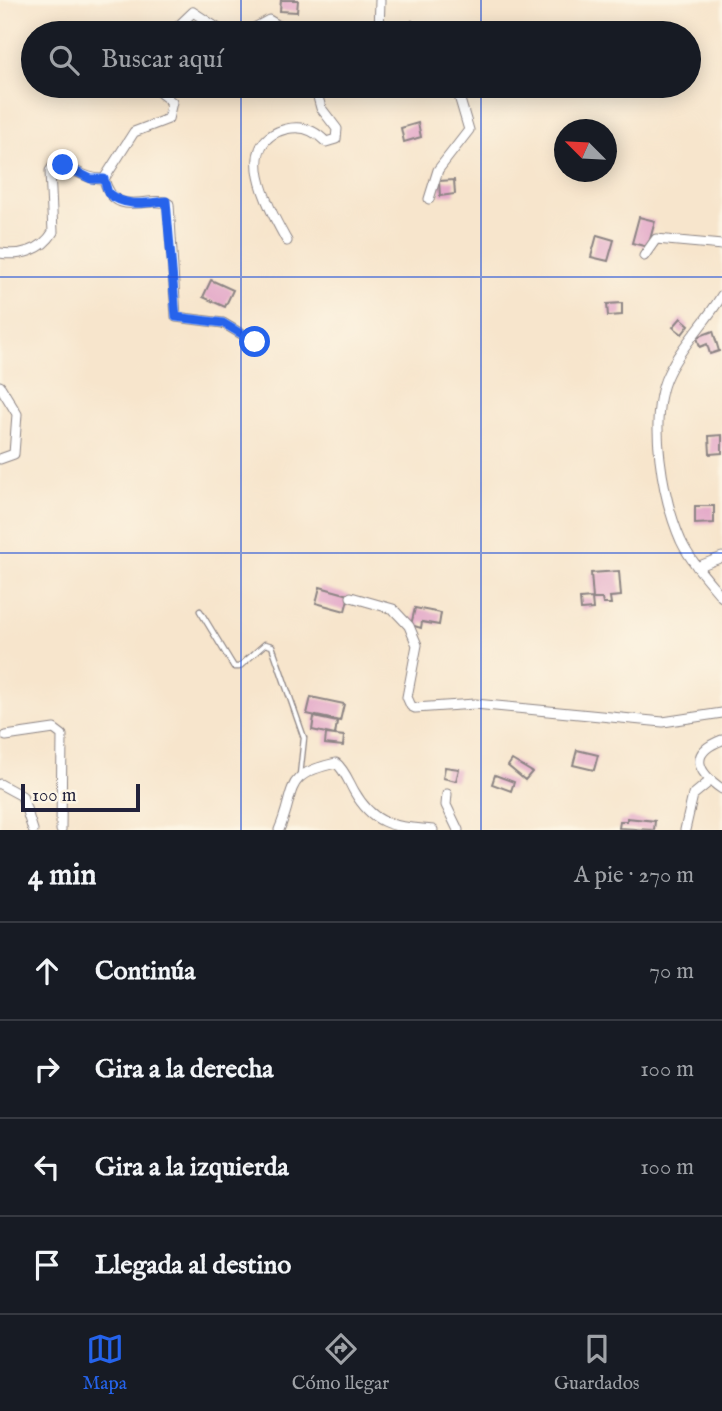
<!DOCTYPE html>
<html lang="es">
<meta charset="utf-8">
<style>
body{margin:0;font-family:"IM FELL English",serif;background:#242831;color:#f1f3f6}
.compass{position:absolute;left:554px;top:119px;width:63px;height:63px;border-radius:50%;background:#171b24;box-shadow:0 4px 18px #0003;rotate:294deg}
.scale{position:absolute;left:21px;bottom:18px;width:119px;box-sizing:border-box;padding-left:7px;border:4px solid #22223b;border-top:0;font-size:19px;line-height:24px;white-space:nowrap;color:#22223b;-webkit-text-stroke:5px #fcf5e5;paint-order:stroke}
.stop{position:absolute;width:21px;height:21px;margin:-16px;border:5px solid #2563eb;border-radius:50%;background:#fff}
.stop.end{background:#2563eb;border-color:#fff;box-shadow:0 2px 7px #0008}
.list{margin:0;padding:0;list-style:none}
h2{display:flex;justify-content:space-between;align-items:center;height:91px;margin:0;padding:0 28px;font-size:30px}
h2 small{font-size:23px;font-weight:400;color:#9ea1a6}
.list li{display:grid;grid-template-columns:46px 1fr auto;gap:21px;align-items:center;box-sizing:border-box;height:98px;padding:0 28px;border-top:2px solid #363941}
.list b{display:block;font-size:26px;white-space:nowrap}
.list em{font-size:23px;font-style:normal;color:#9ea1a6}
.icon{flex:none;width:38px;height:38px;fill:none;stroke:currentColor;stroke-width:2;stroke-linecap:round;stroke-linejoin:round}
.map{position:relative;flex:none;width:722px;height:830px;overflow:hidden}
.search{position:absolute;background:#171b24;box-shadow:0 4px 18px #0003;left:21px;right:21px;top:21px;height:77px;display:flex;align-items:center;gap:18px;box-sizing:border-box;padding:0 24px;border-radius:38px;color:#9ea1a6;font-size:26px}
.sheet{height:483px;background:#171b24}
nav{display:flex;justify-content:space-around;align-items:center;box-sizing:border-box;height:98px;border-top:2px solid #363941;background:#171b24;font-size:19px;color:#9ea1a6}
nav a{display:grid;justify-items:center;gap:4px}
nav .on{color:#2563eb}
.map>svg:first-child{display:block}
</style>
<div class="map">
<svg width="722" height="830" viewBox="0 0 722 830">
<rect width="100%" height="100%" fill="#fcf5e5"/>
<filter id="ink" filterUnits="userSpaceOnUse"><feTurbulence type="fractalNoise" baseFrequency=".0143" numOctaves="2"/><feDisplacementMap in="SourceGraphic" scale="14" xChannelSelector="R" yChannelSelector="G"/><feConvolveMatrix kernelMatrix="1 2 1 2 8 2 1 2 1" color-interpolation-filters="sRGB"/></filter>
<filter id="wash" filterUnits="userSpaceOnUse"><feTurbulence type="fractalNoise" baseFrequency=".00686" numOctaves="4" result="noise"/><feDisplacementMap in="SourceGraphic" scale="28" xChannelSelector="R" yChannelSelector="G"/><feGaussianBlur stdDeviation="1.57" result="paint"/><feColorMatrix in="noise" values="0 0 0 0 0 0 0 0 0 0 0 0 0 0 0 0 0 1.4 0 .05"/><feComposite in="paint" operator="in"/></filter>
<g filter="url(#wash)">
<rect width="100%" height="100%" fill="#f7e5cc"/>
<g id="blocks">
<path fill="#e4aac9" d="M281,0H298L297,12L280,11Z
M412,21L425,32L424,33H402Z
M418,123L421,137L404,142L401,128Z
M454,180L455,194L440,196L439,181Z
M639,217L655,221L648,247L632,243Z
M597,235L614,240L608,261L591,257Z
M211,280L233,290L225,307L203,297Z
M622,303V315L608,316L607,304Z
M681,318L689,325L682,334L673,327Z
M713,331L719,351L710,354L707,344L700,347L697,337Z
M722,435V453L710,454L709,436Z
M695,506H714V523L695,524Z
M619,571L621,596L610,597L611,604H603L602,599H593L591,573Z
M320,587L349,595L345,611L316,603Z
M592,598L593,609L581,610L580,599Z
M415,608L441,613L439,625L422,622L421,628L411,625Z
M311,697L344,704L340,721L307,714Z
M314,717L337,722L335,735L312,730Z
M326,734L344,736L343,746L325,744Z
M577,750L598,755L594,770L573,765Z
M512,760L532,772L525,780L508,766Z
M445,767L459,769L456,781L443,778Z
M495,775L514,782L511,791L492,784Z
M627,818L655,821L654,830L619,828L620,821H627Z"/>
</g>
</g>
<g filter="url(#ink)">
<use href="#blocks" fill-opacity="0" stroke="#8c8484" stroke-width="2"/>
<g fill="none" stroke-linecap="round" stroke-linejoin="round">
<defs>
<path id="service" d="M200,611L234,667H239L265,644L272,646L304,738L300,775"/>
<path id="minor" d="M171,33L193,12L225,33
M245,33L269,20L291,33
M379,33L380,0
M104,179C115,221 149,194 169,204L176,317L223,323L255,342
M429,199L438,170L469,130L456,86
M287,241C270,210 231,143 286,129C302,125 315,130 326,142L336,139L337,129L321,108L315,86
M0,253C20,256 42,251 53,232L50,171L54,165C73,166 85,180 104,179L134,132L168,119L172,102L151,86
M644,256L656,239L722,245
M722,295C706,323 682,344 668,374C647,417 663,500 681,541C691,562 708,580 722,597
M0,386L17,414L14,454L0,459
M697,567L722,557
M351,597L393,609L409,626L417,645L407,697L411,706L415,708L475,704L663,722L722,713
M6,736L54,729L62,735L61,830
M722,740C688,753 697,772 722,789
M0,784L22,796L33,830
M447,794L446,805L458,830
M279,830C297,789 281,775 336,763C344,769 349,782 354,791C375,828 396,826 433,830
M685,830L693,795L710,781"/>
</defs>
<use href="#service" stroke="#8c8484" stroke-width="7"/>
<use href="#minor" stroke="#8c8484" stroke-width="11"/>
<use href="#service" stroke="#fff" stroke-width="4.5"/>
<use href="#minor" stroke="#fff" stroke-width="9"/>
</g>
</g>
<g fill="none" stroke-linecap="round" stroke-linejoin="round" filter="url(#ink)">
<path stroke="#2563eb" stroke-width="9" d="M63,165L91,179H104L108,193C126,208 146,203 166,201L176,317L223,323L255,342"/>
</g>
<path fill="none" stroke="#1d4ed8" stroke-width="2" stroke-opacity="0.55" d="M241,0V33M481,0V33M241,86V830M481,86V830M0,277H722M0,553H722"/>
</svg>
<svg class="compass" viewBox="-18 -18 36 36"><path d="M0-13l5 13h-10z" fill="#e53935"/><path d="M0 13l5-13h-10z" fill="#9ea1a6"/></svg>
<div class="scale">100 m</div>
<div class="stop" style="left:255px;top:342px"></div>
<div class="stop end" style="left:63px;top:165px"></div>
<div class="search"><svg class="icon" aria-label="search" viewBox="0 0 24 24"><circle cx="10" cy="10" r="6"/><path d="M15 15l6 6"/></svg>Buscar aquí</div>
</div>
<section class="sheet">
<h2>4 min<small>A pie · 270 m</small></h2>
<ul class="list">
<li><svg class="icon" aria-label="ahead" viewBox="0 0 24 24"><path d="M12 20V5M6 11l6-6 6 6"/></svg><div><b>Continúa</b></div><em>70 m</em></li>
<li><svg class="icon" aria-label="right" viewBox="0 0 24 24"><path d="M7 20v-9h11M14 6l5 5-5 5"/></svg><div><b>Gira a la derecha</b></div><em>100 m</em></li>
<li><svg class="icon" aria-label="left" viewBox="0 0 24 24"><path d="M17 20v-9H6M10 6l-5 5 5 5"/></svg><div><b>Gira a la izquierda</b></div><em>100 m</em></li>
<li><svg class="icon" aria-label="arrive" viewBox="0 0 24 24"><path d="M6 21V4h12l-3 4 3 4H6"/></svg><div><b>Llegada al destino</b></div></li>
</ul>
</section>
<nav>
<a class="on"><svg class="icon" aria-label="map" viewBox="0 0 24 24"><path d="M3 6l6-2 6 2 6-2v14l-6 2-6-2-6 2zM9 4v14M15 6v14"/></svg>Mapa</a>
<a><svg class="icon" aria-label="directions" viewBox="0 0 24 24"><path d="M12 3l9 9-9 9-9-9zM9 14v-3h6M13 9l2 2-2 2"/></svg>Cómo llegar</a>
<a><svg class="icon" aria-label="saved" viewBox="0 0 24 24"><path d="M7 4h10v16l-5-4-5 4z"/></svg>Guardados</a>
</nav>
